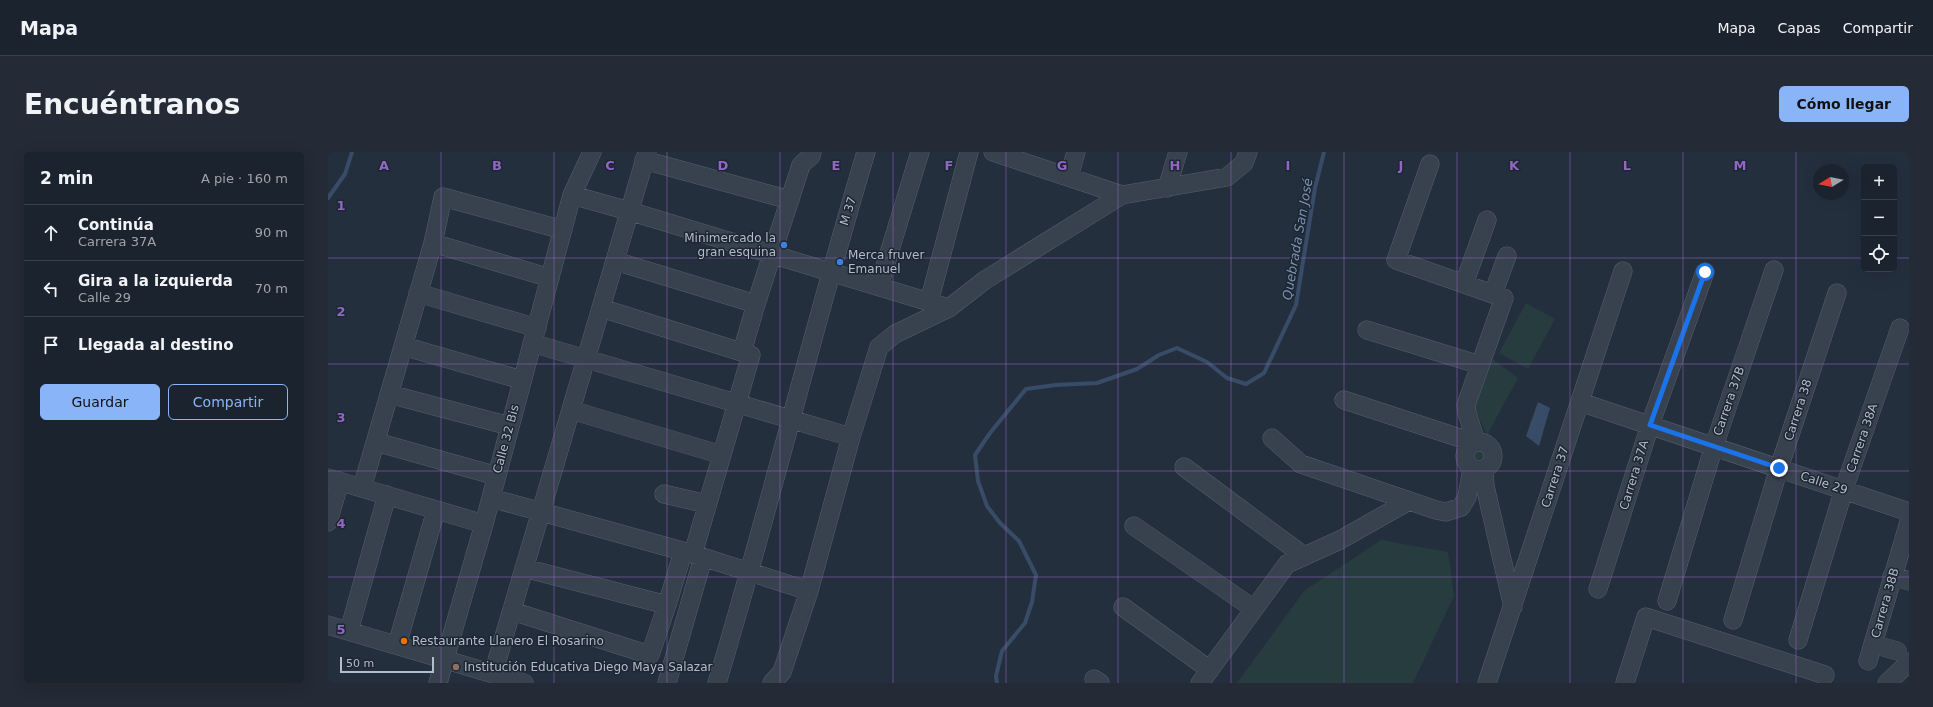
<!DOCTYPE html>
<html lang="es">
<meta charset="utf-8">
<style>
body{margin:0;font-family:"DejaVu Sans",sans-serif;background:#242b36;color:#f1f3f6}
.controls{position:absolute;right:12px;top:12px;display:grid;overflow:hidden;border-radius:6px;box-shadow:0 4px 16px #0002}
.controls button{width:36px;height:36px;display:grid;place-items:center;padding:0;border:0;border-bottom:1px solid #39404a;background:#1b232e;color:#f1f3f6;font:20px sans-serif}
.compass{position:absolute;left:1485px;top:12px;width:36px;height:36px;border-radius:50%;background:#1b232e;box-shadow:0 4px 16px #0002;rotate:260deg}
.scale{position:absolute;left:12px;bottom:10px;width:94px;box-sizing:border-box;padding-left:4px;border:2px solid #b4bcc9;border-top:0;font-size:11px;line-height:14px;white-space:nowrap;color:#b4bcc9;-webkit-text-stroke:3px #1d2633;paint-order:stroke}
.stop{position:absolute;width:12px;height:12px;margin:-9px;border:3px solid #1a73e8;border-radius:50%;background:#fff}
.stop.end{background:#1a73e8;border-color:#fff;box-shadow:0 1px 4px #0008}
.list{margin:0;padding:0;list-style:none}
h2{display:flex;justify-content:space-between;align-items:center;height:52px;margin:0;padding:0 16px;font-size:17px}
h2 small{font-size:13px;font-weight:400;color:#a0a4aa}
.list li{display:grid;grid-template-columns:26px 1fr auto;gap:12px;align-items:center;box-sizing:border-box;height:56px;padding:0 16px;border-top:1px solid #39404a}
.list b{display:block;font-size:15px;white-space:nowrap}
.list p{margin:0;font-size:13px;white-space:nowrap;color:#a0a4aa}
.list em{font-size:13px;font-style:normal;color:#a0a4aa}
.actions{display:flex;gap:8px;padding:12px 16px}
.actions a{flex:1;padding:9px 0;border:1px solid #8ab4f8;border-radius:6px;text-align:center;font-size:14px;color:#8ab4f8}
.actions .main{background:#8ab4f8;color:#111}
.icon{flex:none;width:22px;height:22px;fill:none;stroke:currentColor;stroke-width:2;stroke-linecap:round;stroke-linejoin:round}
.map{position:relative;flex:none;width:1581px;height:531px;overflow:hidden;border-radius:6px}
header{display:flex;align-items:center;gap:24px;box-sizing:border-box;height:56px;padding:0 20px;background:#1b232e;border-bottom:1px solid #39404a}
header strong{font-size:19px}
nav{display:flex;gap:22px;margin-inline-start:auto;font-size:14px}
.intro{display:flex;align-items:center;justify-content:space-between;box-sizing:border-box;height:96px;padding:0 24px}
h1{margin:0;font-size:28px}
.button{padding:10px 18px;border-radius:6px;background:#8ab4f8;color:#111;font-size:14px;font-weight:700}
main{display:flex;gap:24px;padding:0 24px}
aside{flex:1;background:#1b232e;border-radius:6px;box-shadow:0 4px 16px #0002}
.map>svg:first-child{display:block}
</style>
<header>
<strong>Mapa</strong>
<nav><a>Mapa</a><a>Capas</a><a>Compartir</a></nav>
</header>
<div class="intro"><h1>Encuéntranos</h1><a class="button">Cómo llegar</a></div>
<main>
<aside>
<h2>2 min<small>A pie · 160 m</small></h2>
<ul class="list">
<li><svg class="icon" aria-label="ahead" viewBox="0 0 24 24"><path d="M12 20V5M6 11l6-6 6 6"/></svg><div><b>Continúa</b><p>Carrera 37A</p></div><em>90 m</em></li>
<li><svg class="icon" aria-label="left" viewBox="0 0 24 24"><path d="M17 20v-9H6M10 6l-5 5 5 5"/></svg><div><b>Gira a la izquierda</b><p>Calle 29</p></div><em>70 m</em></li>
<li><svg class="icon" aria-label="arrive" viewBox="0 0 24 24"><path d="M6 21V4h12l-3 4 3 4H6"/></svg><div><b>Llegada al destino</b></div></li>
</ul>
<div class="actions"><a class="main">Guardar</a><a>Compartir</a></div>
</aside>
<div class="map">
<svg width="1581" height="531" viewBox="0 0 1581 531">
<rect width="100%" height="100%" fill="#242f3e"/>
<path fill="#263c3f" d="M1198,151L1227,167L1200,217L1171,201Z
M1162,205L1190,226L1159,283L1147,257Z
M1155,290C1166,296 1168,303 1162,314L1140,312L1138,307L1139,296Z
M1053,388L1120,400L1126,444L1085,531H909L976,439Z"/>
<path fill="#394c67" d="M1210,250L1222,256L1211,294L1198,284Z"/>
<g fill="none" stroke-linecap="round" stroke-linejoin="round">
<path stroke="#394c67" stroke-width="4" d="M0,46L17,22L24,0
M669,531L668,524L674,499L697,471L704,450L708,423L691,389L672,371L659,354L650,329L647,303L662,281L698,237L728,233L769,231L809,217L831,203L849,196L879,210L899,226L918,232L936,221L968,153L987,36L996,0"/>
<defs>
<path id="minor" d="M665,0L794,43
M316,8L462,48
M1102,12L1068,108L1176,146L1138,253L1139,261L1148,290
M741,25L748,0
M839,36L850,0
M244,43L301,59L621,156
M105,91L222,126
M287,109L428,152
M1136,132L1159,68
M551,134L592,0
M90,141L209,176
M1165,142L1179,104
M601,150L641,0
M273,156L423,203L365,402
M1039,178L1152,213
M204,191L523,285
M75,194L194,228
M414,200L428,152L473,13L483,4L484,0
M61,242L182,274
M1016,248L1135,287L1143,292
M1252,250L1581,360
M243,258L394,303
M944,286L973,312L1108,358L1118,360L1133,355L1139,345L1144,316
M1137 304a14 14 0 1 1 28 0a14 14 0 1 1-28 0Z
M48,290L169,324
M856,315L976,404
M1156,318L1157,334L1185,455
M0,326L156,372
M34,336L105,91L115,45L235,78
M336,342L379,352
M163,346L365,402L481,439
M0,370L12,329
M806,374L926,457
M196,416L339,453
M1564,424L1581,429
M1270,437L1322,273L1377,120
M1339,449L1386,294L1446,118
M795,455L882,518
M184,459L322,503L339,453L355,400
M1405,468L1451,316L1509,141
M0,473L196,531
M21,479L59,343
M1470,488L1516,337L1572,176
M1545,492L1569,499
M69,493L108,358
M1540,509L1581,370
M165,522L319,0
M766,527L772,531
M110,531L156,372L244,43L264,0
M339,531L375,406
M389,531C442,355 485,176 538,0
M444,531L454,520L481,439L523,285L551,195L567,182L621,156L657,128L794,43L899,25L916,11L920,0
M872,531L959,412L1012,388L1081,349
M1159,531L1295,119
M1297,531L1318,465L1497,523
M1559,531L1581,510"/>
</defs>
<use href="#minor" stroke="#565f6c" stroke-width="19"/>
<use href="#minor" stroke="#38414e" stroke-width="18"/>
</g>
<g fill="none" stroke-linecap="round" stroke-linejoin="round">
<path stroke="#1a73e8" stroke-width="5" d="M1377,120L1322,273L1451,316"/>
</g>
<path fill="none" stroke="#9266c3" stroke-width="1" stroke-opacity="0.55" d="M113,0V531M226,0V531M339,0V531M452,0V531M565,0V531M678,0V531M790,0V531M903,0V531M1016,0V531M1129,0V531M1242,0V531M1355,0V531M1468,0V531M0,106H1536M1566,106H1581M0,212H1581M0,319H1581M0,425H1581"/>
<g fill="#3f7fe0" stroke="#1d2633" stroke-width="1.5">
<circle cx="456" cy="93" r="4"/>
<circle cx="512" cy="110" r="4"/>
</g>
<circle fill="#e8710a" stroke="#1d2633" stroke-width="1.5" cx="76" cy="489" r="4"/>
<circle fill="#8d6e63" stroke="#1d2633" stroke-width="1.5" cx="128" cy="515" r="4"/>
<g text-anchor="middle" stroke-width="3" stroke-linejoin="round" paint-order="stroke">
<g font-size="12" fill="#b4bcc9" stroke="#1d2633">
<text transform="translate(520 59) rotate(-73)" y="4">M 37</text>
<text transform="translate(1401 249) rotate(-71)" y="4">Carrera 37B</text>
<text transform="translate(1470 258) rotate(-72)" y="4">Carrera 38</text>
<text transform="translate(1534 286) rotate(-71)" y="4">Carrera 38A</text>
<text transform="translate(178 287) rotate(-75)" y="4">Calle 32 Bis</text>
<text transform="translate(1306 323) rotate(-73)" y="4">Carrera 37A</text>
<text transform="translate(1227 325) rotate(-72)" y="4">Carrera 37</text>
<text transform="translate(1496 331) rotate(18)" y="4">Calle 29</text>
<text transform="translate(1557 451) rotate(-74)" y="4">Carrera 38B</text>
</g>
<g font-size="12" fill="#b4bcc9" stroke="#1d2633" text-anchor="start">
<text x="448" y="90" text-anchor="end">Minimercado la<tspan x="448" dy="14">gran esquina</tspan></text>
<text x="520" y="107">Merca fruver<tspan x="520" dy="14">Emanuel</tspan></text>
<text x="84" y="493">Restaurante Llanero El Rosarino</text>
<text x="136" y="519">Institución Educativa Diego Maya Salazar</text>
</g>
<g font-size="13" font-style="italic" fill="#7c92b1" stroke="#1d2633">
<text transform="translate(969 87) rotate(-80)" y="5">Quebrada San José</text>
</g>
</g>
<g font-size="13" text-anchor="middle" font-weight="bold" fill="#9266c3" stroke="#1d2633" stroke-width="3" stroke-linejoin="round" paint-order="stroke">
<text x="56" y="18">A</text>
<text x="169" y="18">B</text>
<text x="282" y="18">C</text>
<text x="395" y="18">D</text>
<text x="508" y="18">E</text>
<text x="621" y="18">F</text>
<text x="734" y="18">G</text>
<text x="847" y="18">H</text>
<text x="960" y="18">I</text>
<text x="1073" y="18">J</text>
<text x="1186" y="18">K</text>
<text x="1299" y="18">L</text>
<text x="1412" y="18">M</text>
<text x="13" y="58">1</text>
<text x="13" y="164">2</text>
<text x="13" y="270">3</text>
<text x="13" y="376">4</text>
<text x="13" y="482">5</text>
</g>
</svg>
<div class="controls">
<button>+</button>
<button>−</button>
<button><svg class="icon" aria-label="locate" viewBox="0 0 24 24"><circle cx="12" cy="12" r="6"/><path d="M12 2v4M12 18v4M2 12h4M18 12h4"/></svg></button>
</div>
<svg class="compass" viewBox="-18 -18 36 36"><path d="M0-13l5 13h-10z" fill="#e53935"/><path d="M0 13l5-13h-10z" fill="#a0a4aa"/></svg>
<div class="scale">50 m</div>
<div class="stop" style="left:1377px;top:120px"></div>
<div class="stop end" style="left:1451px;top:316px"></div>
</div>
</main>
